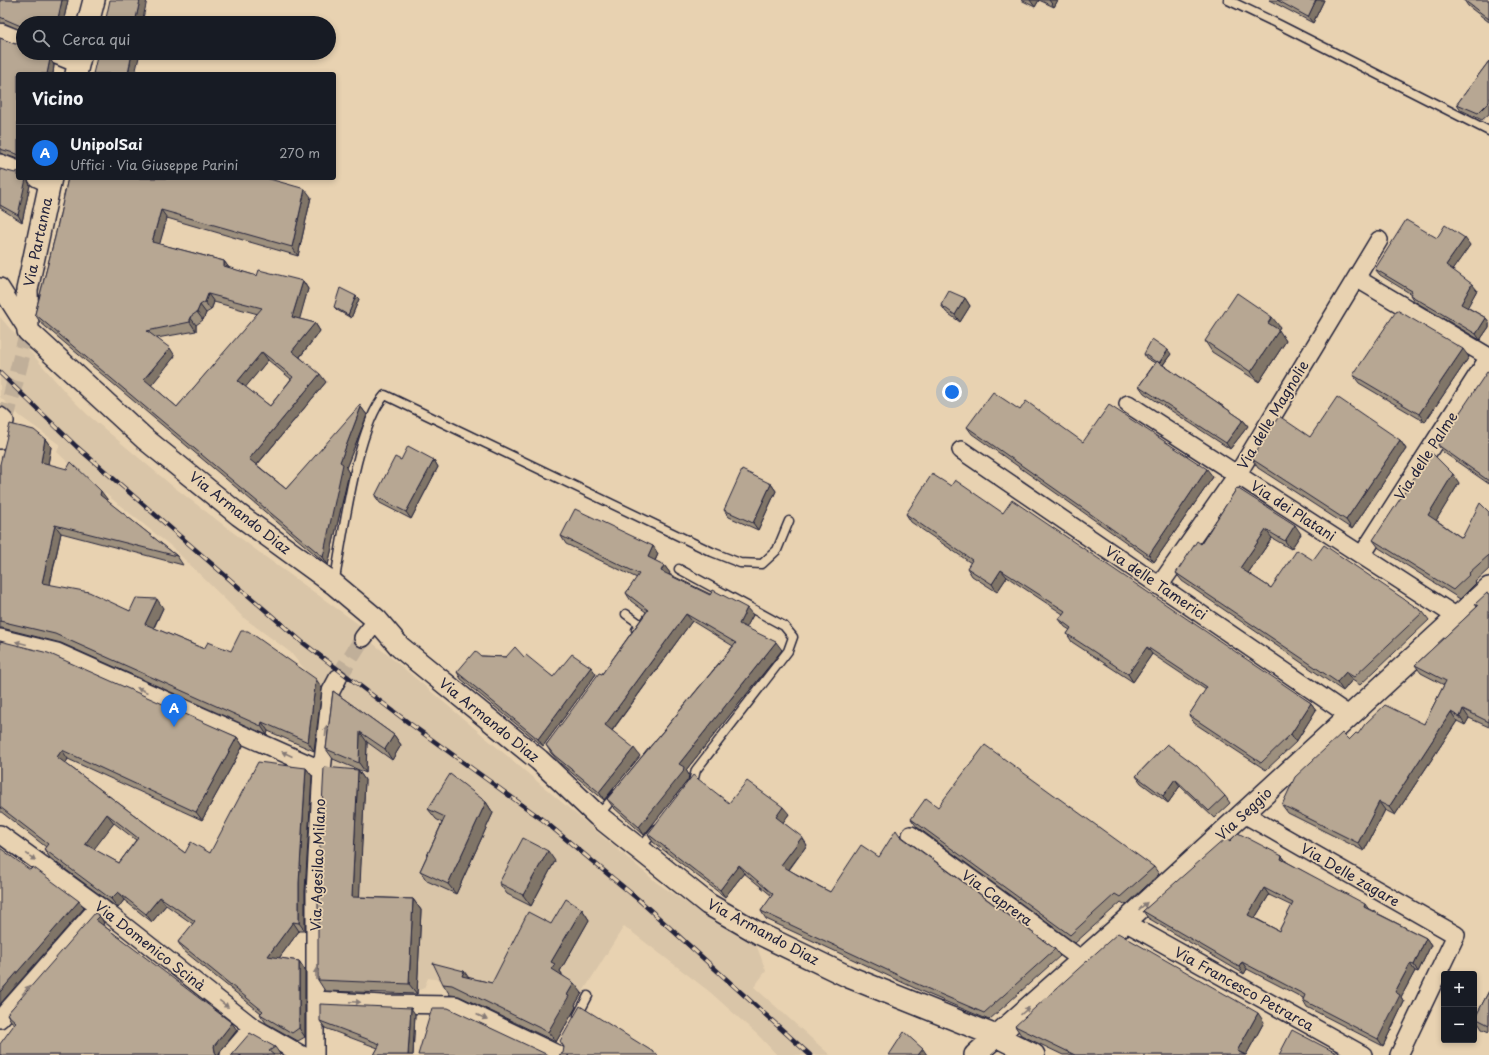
<!DOCTYPE html>
<html lang="it">
<meta charset="utf-8">
<style>
body{margin:0;font-family:"Playpen Sans",sans-serif;background:#20242c;color:#f1f3f6}
.controls{position:absolute;right:12px;bottom:12px;display:grid;overflow:hidden;border-radius:4px;box-shadow:0 2px 6px #0003}
.controls button{width:36px;height:36px;display:grid;place-items:center;padding:0;border:0;border-bottom:1px solid #363941;background:#171b24;color:#f1f3f6;font:20px sans-serif}
.you{position:absolute;left:952px;top:392px;width:14px;height:14px;margin:-10px;border:3px solid #fff;border-radius:50%;background:#1a73e8;box-shadow:0 0 0 6px #1a73e833}
.badge{display:grid;place-items:center;width:26px;height:26px;border-radius:50%;background:#1a73e8;color:#fff;font-size:13px;font-weight:700}
.pin{position:absolute;translate:-50% -33px;filter:drop-shadow(0 1px 2px #0008)}
.pin::after{content:'';position:absolute;top:21px;width:14px;height:12px;background:inherit;clip-path:polygon(0 0,100% 0,50% 100%)}
.list{margin:0;padding:0;list-style:none}
h2{display:flex;justify-content:space-between;align-items:center;height:52px;margin:0;padding:0 16px;font-size:17px}
h2 small{font-size:13px;font-weight:400;color:#9ea1a6}
.list li{display:grid;grid-template-columns:26px 1fr auto;gap:12px;align-items:center;box-sizing:border-box;height:56px;padding:0 16px;border-top:1px solid #363941}
.list b{display:block;font-size:15px;white-space:nowrap}
.list p{margin:0;font-size:13px;white-space:nowrap;color:#9ea1a6}
.list em{font-size:13px;font-style:normal;color:#9ea1a6}
.icon{flex:none;width:22px;height:22px;fill:none;stroke:currentColor;stroke-width:2;stroke-linecap:round;stroke-linejoin:round}
.map{position:relative;flex:none;width:1489px;height:1055px;overflow:hidden}
.search{position:absolute;background:#171b24;box-shadow:0 2px 6px #0003;left:16px;top:16px;width:320px;height:44px;display:flex;align-items:center;gap:10px;box-sizing:border-box;padding:0 14px;border-radius:22px;color:#9ea1a6;font-size:15px}
.panel{position:absolute;background:#171b24;box-shadow:0 2px 6px #0003;left:16px;top:72px;width:320px;height:108px;border-radius:4px}
.map>svg:first-child{display:block}
</style>
<div class="map">
<svg width="1489" height="1055" viewBox="0 0 1489 1055">
<rect width="100%" height="100%" fill="#e8d2b1"/>
<filter id="ink" filterUnits="userSpaceOnUse"><feTurbulence type="fractalNoise" baseFrequency=".025" numOctaves="2"/><feDisplacementMap in="SourceGraphic" scale="8" xChannelSelector="R" yChannelSelector="G"/><feConvolveMatrix kernelMatrix="1 2 1 2 8 2 1 2 1" color-interpolation-filters="sRGB"/></filter>
<g filter="url(#ink)">
<path fill="#d9c5a8" d="M0,317L66,393L88,415L170,484L260,553L361,626L355,637L370,641L388,655L656,882L713,921L756,944L766,971L754,987L830,1055H777L759,1036L710,992L624,926L556,1035L491,1007L454,998L450,996L447,987V981L428,978L424,988L417,991L323,987L336,698L318,685L290,652L244,618L172,547L77,471L57,452L60,445L20,416L0,397Z"/>
<g fill="none" stroke-linecap="round" stroke-linejoin="round">
<path stroke="#c0af99" stroke-width="17" stroke-dasharray="17 8" stroke-linecap="butt" d="M5,421L28,331
M338,678L363,638"/>
<defs>
<path id="service" d="M1228,0L1278,24L1489,131
M679,569L784,626L793,637L788,651L696,770L693,782L691,785
M334,584C343,538 356,427 385,395L712,552L740,563L762,564L777,550L789,521
M626,614L640,624L636,630
M598,816L616,794
M640,849L656,829
M578,1015L588,996"/>
<path id="minor" d="M0,32L23,41
M51,53L78,64
M0,163L18,170
M37,178L50,184
M1356,278L1489,357
M0,287L28,331
M1128,404L1457,617
M0,416L5,421L0,440
M961,450L1350,716
M1362,555L1489,357
M1159,586L1237,475L1379,240
M0,638L57,652L322,770
M363,638L377,620
M1244,814L1456,935L1399,1055
M0,834L99,906L253,1027L302,1055
M911,835L1082,960
M1125,922L1363,1055
M316,1000L382,1004L455,1005L559,1055
M0,1019L99,906
M229,1055L253,1027
M315,1055V892L322,770L331,691L338,678"/>
<path id="tertiary" d="M88,23L94,0
M76,74L81,53
M51,178L27,290L28,331L145,439L239,515L334,584L377,620L400,647L539,760L598,816L708,904L760,934L849,977L996,1036L1034,1055
M975,1055L1125,922L1489,588"/>
</defs>
<use href="#service" stroke="#22223b" stroke-width="11"/>
<use href="#minor" stroke="#22223b" stroke-width="20"/>
<use href="#tertiary" stroke="#22223b" stroke-width="24"/>
<use href="#service" stroke="#e8d2b1" stroke-width="8"/>
<use href="#minor" stroke="#e8d2b1" stroke-width="17"/>
<use href="#tertiary" stroke="#e8d2b1" stroke-width="21"/>
<defs>
<path id="rail" d="M0,373L77,447L302,642L409,723L543,820L639,900L810,1055"/>
</defs>
<use href="#rail" stroke="#22223b" stroke-width="4.5"/>
<use href="#rail" stroke="#e8d2b1" stroke-width="3" stroke-dasharray="9" stroke-linecap="butt"/>
</g>
<path fill="#9d907e" stroke="#22223b" fill-rule="evenodd" d="M0,0H68L63,23H23V31L4,23H0Z
M1021,0H1039L1035,7Z
M1039,0H1058L1054,7Z
M1269,0H1324L1313,23Z
M1464,0H1489V22L1468,6Z
M0,38L43,55L50,59L54,65L53,74H18V159L0,153Z
M1489,61V114L1482,120L1461,110L1457,104Z
M0,169L18,178H27V179L30,185L22,222L0,208Z
M68,178L311,197L298,256L167,218L159,244L224,261L229,268L257,276L303,281L308,289L299,319L315,323L320,331L300,357L326,382L257,465L286,489L361,407L367,415L346,468L349,473L328,565L40,322L35,314L55,237ZM214,302L258,314L177,407L151,385L175,356L157,338L196,331V325L203,320L206,313L211,310ZM268,360L291,379L270,406L245,387Z
M1437,238L1470,245L1452,270L1477,290L1467,307L1486,318L1489,322V327L1480,340L1414,301L1410,295L1411,294L1380,275L1375,269Z
M965,298L970,306L960,322L946,312L941,305Z
M359,299L351,318L337,310L334,307Z
M1280,327L1278,330L1286,341L1259,382L1212,352L1205,341Z
M1144,354H1171L1163,365L1243,420L1248,426L1230,449L1144,393L1139,386L1155,363L1146,358Z
M1469,357L1425,422L1359,383L1353,375Z
M1489,373V484L1443,452L1438,445Z
M967,427L1083,442L1213,477L1154,562L972,434Z
M1310,437L1400,440L1406,449L1352,529L1258,468L1252,459Z
M45,439L51,447L48,464L107,499V501L177,556L183,565L61,533L50,585L130,611L163,608L154,628L204,649L322,688L314,751L268,731L267,735L61,643L2,628H0V464Z
M401,460H434L438,467L411,519L380,503L375,496Z
M1459,483L1436,520L1462,538L1489,512V569L1475,582L1476,583L1460,599L1379,548L1373,540Z
M771,484L776,491L758,530L729,517L724,510Z
M951,486L1003,513L1311,703L1316,710L1296,742L1266,770L1194,723L1189,715L1206,690L1152,654L1133,682L1072,642L1067,634L1070,630L1065,627L1059,619L1063,614L1007,577L997,592L972,576L967,568L971,563L911,522L906,514Z
M1237,488L1301,534L1291,549L1272,538L1248,573L1271,588L1313,560L1423,612L1429,620L1360,685L1352,680L1343,691L1182,581L1176,573L1201,544Z
M561,536L653,546L658,554L655,561L664,565L670,573L669,574L753,615L746,628L782,650L686,770L689,775L688,780L644,835L613,807L607,799L733,646L692,621L612,731L640,756L604,800L560,763L551,753L546,745L602,674L646,612L631,601L626,593L637,578L566,544Z
M1489,594V727L1469,718L1465,725L1457,721L1395,815L1385,810L1364,851L1288,813L1282,805L1349,740L1358,734L1424,724L1444,685L1421,673L1415,665L1477,607L1475,604Z
M0,641L237,737L243,746L202,820L68,759L65,763L185,853H210L306,768L312,776L305,891V931H299L279,958L299,961L305,970V1037L298,1041L266,1023L260,1014L261,1013L184,951L178,942L193,924L166,905L152,922L124,900L118,908L50,858L44,849L46,847L0,811ZM114,823L136,840L119,863L93,849Z
M481,656L506,657H524L553,677L596,674L543,746L461,679L457,672Z
M333,691L394,735L401,745L392,760L367,742L366,773L333,759L326,749Z
M1167,744L1225,796L1230,803L1214,818L1180,786L1168,803L1141,783L1136,776Z
M358,770L365,780L359,897L413,899L421,910L417,994L325,991L318,980Z
M486,802L493,813L456,894L427,881L420,871L442,823L436,819L428,809Z
M729,803L789,814L783,822L807,845L789,870L830,892L879,857L901,836L1055,949L1060,956L989,1020L923,992L766,919L761,911L772,896L744,873L725,897L653,842L648,834Z
M938,807L1154,867L1159,874L1126,905L1121,902L1075,943L917,827L911,819Z
M1230,841L1282,856L1287,862L1369,909L1426,938L1431,945L1418,972L1415,971L1401,997L1404,1002L1383,1046L1307,1007L1303,1000V998L1247,969L1244,974L1148,918L1143,911ZM1269,895L1292,906L1279,931L1255,918Z
M555,861L531,906L507,894L499,883Z
M582,909L589,920L560,971L562,974V975L582,993L575,1005L576,1007L556,1042L459,996L450,995L443,984L469,978L492,983L551,924Z
M100,916L104,923L103,925L237,1030L219,1053V1055H0L15,1024L11,1021L7,1014Z
M1489,991V1032L1482,1029L1475,1018Z
M415,1014L413,1055H374L378,1048L325,1028L320,1021Z
M1264,1022L1246,1055H1063L1021,1035L1015,1026Z
M275,1047L280,1054L278,1055H231Z"/>
<path fill="#807567" stroke="#22223b" d="M62,0H68L63,23H57Z
M140,0H147L142,23H135Z
M1030,0H1039L1035,7Z
M1049,0H1058L1054,7Z
M1316,0H1324L1313,23L1308,17Z
M132,53H140L135,74H128Z
M50,59L54,65L53,74H47Z
M25,178H27V179L30,185L22,222L18,215Z
M305,189L311,197L298,256L292,247Z
M161,210L167,218L158,250L152,242Z
M1465,238L1470,245L1451,272L1446,265Z
M224,261L230,269L224,266Z
M303,281L308,289L298,325L292,317Z
M1472,284L1477,290L1466,310L1461,304Z
M208,294L214,302L211,310L205,302Z
M356,296L359,299L351,318L348,315Z
M965,298L970,306L960,322L955,315Z
M200,305L206,313L203,320L197,312Z
M190,317L196,325V331L190,322Z
M1272,317L1280,327L1275,334L1268,323Z
M1486,318L1489,322V327L1480,340L1476,334Z
M315,323L320,331L298,359L292,351Z
M1279,330L1286,341L1259,382L1251,372Z
M170,348L175,356L150,387L144,379Z
M1463,349L1469,357L1425,422L1419,414Z
M1168,350L1171,354L1161,367L1159,364Z
M262,352L268,360L244,389L238,381Z
M320,374L326,382L255,467L249,459Z
M361,407L367,415L346,468L349,473L328,565L323,557L340,462Z
M1243,420L1248,426L1230,449L1226,443Z
M45,439L51,447L47,470L41,462Z
M1400,440L1406,449L1352,529L1346,520Z
M434,460L438,467L411,519L406,512Z
M1207,469L1213,477L1154,562L1149,555Z
M1453,474L1459,483L1434,524L1428,515Z
M771,484L776,491L758,530L753,523Z
M101,491L107,499L106,504L100,495Z
M55,525L61,533L48,592L42,583Z
M1295,525L1301,534L1291,549L1285,541Z
M1266,530L1272,538L1246,576L1240,568Z
M653,546L658,554L653,565L648,557Z
M664,565L670,573L667,578L661,571Z
M1001,570L1007,577L997,592L992,584Z
M157,599L163,608L151,633L145,624Z
M747,608L753,615L744,632L739,624Z
M686,614L692,621L610,733L605,725Z
M776,642L782,650L686,770L689,775L688,780L644,835L639,827L679,764Z
M1147,647L1152,654L1133,682L1128,674Z
M591,667L596,674L543,746L538,739Z
M1346,672L1352,680L1343,691L1337,682Z
M316,679L322,688L314,751L308,742Z
M1311,703L1316,710L1296,742L1291,734Z
M1463,709L1469,718L1465,725L1460,717Z
M1451,712L1457,721L1395,815L1389,807Z
M262,722L268,731L267,735L261,726Z
M360,732L367,742L366,773L359,763Z
M394,735L401,745L392,760L385,749Z
M237,737L243,746L202,820L196,812Z
M634,748L640,756L604,800L599,792Z
M62,750L68,759L64,766L57,757Z
M306,768L312,776L305,891V931L299,923V883Z
M358,770L365,780L359,907L352,897Z
M1175,779L1180,786L1168,803L1163,796Z
M486,802L493,813L456,894L448,884Z
M1379,802L1385,810L1364,851L1358,843Z
M783,807L789,814L782,824L776,817Z
M107,814L114,823L91,853L85,844Z
M802,837L807,845L786,873L781,865Z
M548,851L555,861L531,906L523,895Z
M1282,856L1287,863L1281,859Z
M739,865L744,873L725,897L720,890Z
M1264,888L1269,895L1253,921L1248,915Z
M118,892L124,900L118,908L111,899Z
M160,897L166,905L152,922L146,914Z
M413,899L421,910L417,994L409,984Z
M79,901L84,908L0,1004V992Z
M1365,904L1370,911L1364,907Z
M582,909L589,920L560,971L562,974L559,979L552,969L551,962Z
M100,916L104,923L101,927L96,920Z
M293,922L299,931L274,965L268,956Z
M1426,938L1431,945L1418,972L1414,965Z
M299,961L305,970V1037L299,1028Z
M1242,962L1247,969L1244,974L1239,967Z
M1410,964L1415,971L1401,997L1404,1002L1383,1046L1378,1039L1395,992Z
M464,971L471,981L462,976Z
M574,983L582,993L575,1005L576,1007L556,1042L548,1032L567,995Z
M411,1008L415,1014L413,1055H408Z
M1258,1013L1264,1022L1246,1055L1237,1051Z
M232,1023L237,1030L219,1053V1055H217L215,1052L214,1046Z
M923,1049L927,1055H918Z"/>
<path fill="#b7a793" stroke="#22223b" fill-rule="evenodd" d="M0,0H62L57,23H23V27L0,17Z
M110,0H140L135,23H105Z
M1277,0H1316L1308,17Z
M1464,0H1489V19Z
M0,38L15,44L23,43V53H39L50,59L47,74H18V155L17,154L0,149Z
M98,53H132L128,74H93Z
M1489,61V102L1478,113L1457,104Z
M0,169L15,173L18,171V178H25L26,179L18,215L0,205Z
M68,178H266L305,189L292,247L161,210L152,242L224,261V266L257,276L259,270L303,281L292,317L315,323L292,351L320,374L249,459L286,489L360,405L361,407L340,462L343,464L323,557L35,314L55,237ZM208,294L262,308L177,407L144,379L170,348L147,331L190,322V317L197,312L200,305L205,302ZM262,352L293,377L270,406L238,381Z
M1406,220L1437,238L1445,225L1465,238L1446,265L1472,284L1461,304L1486,318L1476,334L1410,295L1412,291L1375,269Z
M340,288L356,296L348,315L334,307Z
M949,291L965,298L955,315L941,305Z
M1237,293L1272,317L1268,323L1279,330L1251,372L1205,341Z
M1397,310L1463,349L1419,414L1353,375Z
M1152,339L1168,350L1159,363L1157,361L1156,362L1144,354Z
M1157,361L1243,420L1226,443L1139,386Z
M1487,372L1489,373V481L1438,445Z
M993,392L1020,410L1026,401L1083,442L1109,405L1207,469L1149,555L967,427Z
M1337,397L1400,440L1346,520L1252,459L1279,416L1310,437Z
M10,424L34,430L45,439L41,462L67,469L71,462L101,491L100,495L177,556L55,525L42,583L89,592L130,611L136,598L157,599L145,624L204,649L208,642L231,651L241,631H248L316,679L308,742L262,722L261,726L55,634L0,621V464Z
M408,446L434,460L406,512L375,496L395,457L401,460Z
M1431,452L1453,474L1428,515L1462,538L1480,503L1489,512V555L1469,573L1470,574L1453,590L1373,540Z
M742,470L771,484L753,523L724,510Z
M932,474L951,486L955,480L1003,513L1012,500L1311,703L1291,734L1261,763L1189,715L1207,687L1147,647L1128,674L1067,634L1071,628L1059,619L1065,611L1001,570L992,584L967,568L972,560L906,514Z
M1237,488L1295,525L1285,541L1266,530L1240,568L1271,588L1297,550L1313,560L1324,545L1423,612L1354,677L1346,672L1337,682L1176,573L1197,541L1201,544Z
M575,509L653,546L648,557L664,565L661,571L710,595L713,590L747,608L739,624L776,642L679,764L684,767L683,772L639,827L607,799L736,643L686,614L605,725L634,748L599,792L554,755L546,745L599,673L602,674L648,610L626,593L639,574L561,536Z
M1487,593L1489,594V722L1463,709L1460,717L1451,712L1389,807L1379,802L1358,843L1282,805L1295,777L1342,733L1349,740L1356,733L1358,734L1365,724L1385,705L1424,724L1446,681L1415,665L1478,606L1475,604Z
M0,641L48,653L237,737L196,812L62,750L57,757L185,853L191,842L210,853L258,762L306,768L299,883V923L293,922L268,956L299,961V1028L292,1033L260,1014L263,1011L178,942L195,921L160,897L146,914L118,892L111,899L44,849L48,844L0,807ZM107,814L138,838L119,863L85,844Z
M515,647L524,657L526,655L553,677L572,654L591,667L538,739L457,672L475,651L481,656L506,657Z
M333,691L394,735L385,749L360,732L359,763L326,749Z
M1167,744L1197,766L1225,796L1209,811L1175,779L1163,796L1136,776Z
M985,745L1154,867L1120,897L1115,894L1070,935L911,819L926,798L938,807Z
M324,767L358,770L352,897L413,899L409,984L318,980V882Z
M450,774L486,802L448,884L420,871L445,817L428,809Z
M693,775L729,803L747,781L783,807L776,817L802,837L781,865L801,877L830,892L861,845L879,857L896,830L900,836L1055,949L984,1013L917,984L761,911L773,894L739,865L720,890L648,834Z
M1238,833L1282,856L1281,859L1365,904L1364,907L1426,938L1414,965L1410,964L1395,992L1400,995L1378,1039L1303,1000L1305,995L1242,962L1239,967L1143,911L1226,838L1230,841ZM1264,888L1293,903L1279,931L1248,915Z
M523,838L548,851L523,895L499,883Z
M0,848L30,870L33,867L79,901L0,992Z
M566,899L582,909L551,962L555,964L552,969L574,983L567,995L569,996L548,1032L452,985L443,984L433,963L464,971L462,976L492,983L528,912L551,924Z
M95,913L100,916L96,920L232,1023L214,1046L215,1052L217,1055H0V1044L16,1022L7,1014Z
M1118,933L1258,1013L1237,1051L1245,1055H1075L1015,1026Z
M1489,991V1025L1475,1018Z
M320,1004L411,1008L408,1055H374L380,1044L320,1021Z
M580,1006L655,1053L658,1055H559L563,1053L564,1047L560,1041Z
M432,1008H448L548,1055H418Z
M1292,1030L1340,1055H1279Z
M904,1032L923,1049L918,1055H889Z
M250,1033L275,1047L269,1051L274,1055H231Z"/>
<defs><path id="oneway-solid" d="M-6-.8H1V-3.2L6.5 0L1 3.2V.8H-6Z"/></defs>
<g fill="#857a76">
<use href="#oneway-solid" transform="translate(21 643) rotate(-166)"/>
<use href="#oneway-solid" transform="translate(142 690) rotate(-156)"/>
<use href="#oneway-solid" transform="translate(326 731) rotate(-84)"/>
<use href="#oneway-solid" transform="translate(287 754) rotate(-156)"/>
<use href="#oneway-solid" transform="translate(31 857) rotate(36)"/>
<use href="#oneway-solid" transform="translate(1143 906) rotate(-42)"/>
<use href="#oneway-solid" transform="translate(316 974) rotate(-90)"/>
<use href="#oneway-solid" transform="translate(26 990) rotate(-49)"/>
<use href="#oneway-solid" transform="translate(355 1002) rotate(3)"/>
<use href="#oneway-solid" transform="translate(224 1004) rotate(38)"/>
<use href="#oneway-solid" transform="translate(1025 1011) rotate(-41)"/>
<use href="#oneway-solid" transform="translate(482 1017) rotate(25)"/>
</g>
</g>
<g text-anchor="middle" stroke-width="3.5" stroke-linejoin="round" paint-order="stroke">
<g font-size="14" fill="#22223b" stroke="#e8d2b1">
<text transform="translate(38 242) rotate(-78)" y="5">Via Partanna</text>
<text transform="translate(1273 415) rotate(-59)" y="5">Via delle Magnolie</text>
<text transform="translate(1426 456) rotate(-57)" y="5">Via delle Palme</text>
<text transform="translate(1293 511) rotate(33)" y="5">Via dei Platani</text>
<text transform="translate(240 513) rotate(38)" y="5">Via Armando Diaz</text>
<text transform="translate(1156 583) rotate(34)" y="5">Via delle Tamerici</text>
<text transform="translate(489 720) rotate(39)" y="5">Via Armando Diaz</text>
<text transform="translate(1244 814) rotate(-43)" y="5">Via Seggio</text>
<text transform="translate(318 865) rotate(-88)" y="5">Via Agesilao Milano</text>
<text transform="translate(1350 875) rotate(30)" y="5">Via Delle zagare</text>
<text transform="translate(997 898) rotate(36)" y="5">Via Caprera</text>
<text transform="translate(763 932) rotate(28)" y="5">Via Armando Diaz</text>
<text transform="translate(150 946) rotate(38)" y="5">Via Domenico Scinà</text>
<text transform="translate(1244 989) rotate(29)" y="5">Via Francesco Petrarca</text>
</g>
</g>
</svg>
<div class="controls">
<button>+</button>
<button>−</button>
</div>
<div class="you"></div>
<div class="pin badge" style="left:174px;top:727px">A</div>
<div class="search"><svg class="icon" aria-label="search" viewBox="0 0 24 24"><circle cx="10" cy="10" r="6"/><path d="M15 15l6 6"/></svg>Cerca qui</div>
<section class="panel">
<h2>Vicino<small></small></h2>
<ul class="list">
<li><span class="badge">A</span><div><b>UnipolSai</b><p>Uffici · Via Giuseppe Parini</p></div><em>270 m</em></li>
</ul>
</section>
</div>
